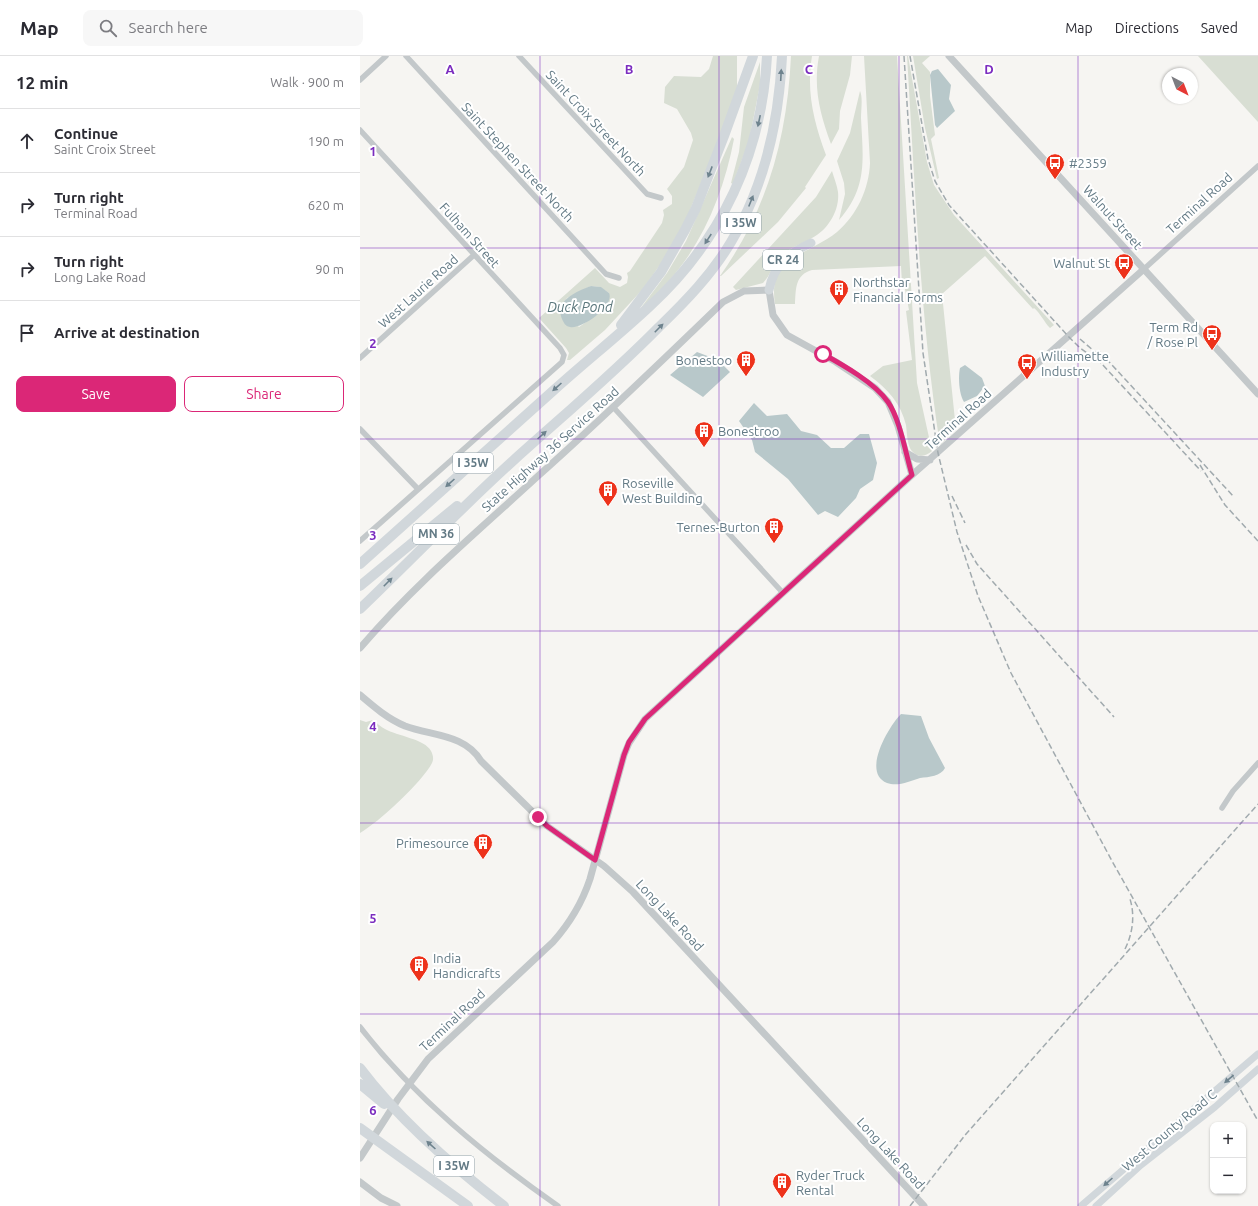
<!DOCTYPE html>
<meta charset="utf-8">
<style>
body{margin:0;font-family:Ubuntu,sans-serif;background:#f7f7f7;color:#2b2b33}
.controls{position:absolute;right:12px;bottom:12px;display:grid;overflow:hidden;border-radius:8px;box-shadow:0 1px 3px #0004}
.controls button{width:36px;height:36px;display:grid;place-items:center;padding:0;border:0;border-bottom:1px solid #e1e1e2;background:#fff;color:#2b2b33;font:20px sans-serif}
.compass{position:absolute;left:802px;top:12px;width:36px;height:36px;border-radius:50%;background:#fff;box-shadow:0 1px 3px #0004;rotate:138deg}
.stop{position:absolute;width:12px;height:12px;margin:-9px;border:3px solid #db2777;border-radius:50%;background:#fff}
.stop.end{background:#db2777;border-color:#fff;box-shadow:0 1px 4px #0008}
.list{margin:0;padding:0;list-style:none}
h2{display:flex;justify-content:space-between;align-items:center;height:52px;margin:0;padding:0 16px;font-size:17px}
h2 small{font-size:13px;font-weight:400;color:#7c7c81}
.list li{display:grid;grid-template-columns:26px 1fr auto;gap:12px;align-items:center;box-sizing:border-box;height:64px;padding:0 16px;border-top:1px solid #e1e1e2}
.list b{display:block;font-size:15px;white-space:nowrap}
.list p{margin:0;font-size:13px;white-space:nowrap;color:#7c7c81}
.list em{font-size:13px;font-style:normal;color:#7c7c81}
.actions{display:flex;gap:8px;padding:12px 16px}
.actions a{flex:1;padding:9px 0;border:1px solid #db2777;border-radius:8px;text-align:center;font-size:14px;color:#db2777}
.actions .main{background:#db2777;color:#fff}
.icon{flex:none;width:22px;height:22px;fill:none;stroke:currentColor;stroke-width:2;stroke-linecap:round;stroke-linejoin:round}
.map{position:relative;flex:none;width:898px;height:1150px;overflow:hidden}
header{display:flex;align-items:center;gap:24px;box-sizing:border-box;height:56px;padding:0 20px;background:#fff;border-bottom:1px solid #e1e1e2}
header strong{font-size:19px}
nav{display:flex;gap:22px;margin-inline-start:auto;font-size:14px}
.search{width:280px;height:36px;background:#f7f7f7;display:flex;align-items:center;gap:10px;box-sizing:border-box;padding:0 14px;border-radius:8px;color:#7c7c81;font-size:15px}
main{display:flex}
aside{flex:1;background:#fff}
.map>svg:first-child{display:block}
</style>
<header>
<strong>Map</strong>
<div class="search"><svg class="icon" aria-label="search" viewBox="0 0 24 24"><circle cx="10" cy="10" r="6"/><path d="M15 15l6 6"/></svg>Search here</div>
<nav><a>Map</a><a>Directions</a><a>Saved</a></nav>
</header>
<main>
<aside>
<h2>12 min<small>Walk · 900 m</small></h2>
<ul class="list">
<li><svg class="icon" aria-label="ahead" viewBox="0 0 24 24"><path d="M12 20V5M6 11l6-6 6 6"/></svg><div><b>Continue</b><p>Saint Croix Street</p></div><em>190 m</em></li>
<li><svg class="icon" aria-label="right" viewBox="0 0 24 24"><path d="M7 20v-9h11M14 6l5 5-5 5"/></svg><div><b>Turn right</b><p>Terminal Road</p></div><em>620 m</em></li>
<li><svg class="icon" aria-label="right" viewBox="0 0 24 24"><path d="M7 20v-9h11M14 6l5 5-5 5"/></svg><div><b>Turn right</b><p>Long Lake Road</p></div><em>90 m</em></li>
<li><svg class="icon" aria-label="arrive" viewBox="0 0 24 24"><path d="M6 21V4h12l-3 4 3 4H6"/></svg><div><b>Arrive at destination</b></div></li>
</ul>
<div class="actions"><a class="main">Save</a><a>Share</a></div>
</aside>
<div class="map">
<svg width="898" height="1150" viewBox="0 0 898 1150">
<rect width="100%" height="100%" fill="#f6f5f2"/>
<path fill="#d8ded3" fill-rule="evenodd" d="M353,0H377V40L323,171L302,206L283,233L245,274L210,304H207L209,297L206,292L179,262L235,212L249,227L260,231L267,227L268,221L267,217L270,215L302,167L304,159L303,154L312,148V140L307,133L324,111L333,84L331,77L317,53L304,47L305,31L314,20L341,21L349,13ZM231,230L240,231L249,237L246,252L219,271L201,252L207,242Z
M431,0H452C446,36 454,66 466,99L445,131L446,132L418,166L361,220H360C408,152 427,82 431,0Z
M459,0H492L490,19L480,55L479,73L471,88C460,58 453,32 459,0Z
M504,0H537L557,327L572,395C565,401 557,402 551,394C547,387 547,377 546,369C541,348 528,333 510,320L523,310L552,304L546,255L549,254L544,228H542L541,210L452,214C435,219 436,232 435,248H415C407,200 449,199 477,176C497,159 509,133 510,107Z
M547,0H548L567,106L574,129L594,159L694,269L690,272C684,266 681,258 674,252L673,253L625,200L582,238L596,374L580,389C560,260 555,130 547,0Z
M553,0H570L562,7L570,16V40L575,79L571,83L579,122L577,123L565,72Z
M838,0H898V66Z
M400,6V29L389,85L373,128L371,127L379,96L384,51Z
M500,35C503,41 501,54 501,62C503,103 508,131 479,164L485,138L484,127L477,105L490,77Z
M372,81L374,83C364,135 344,186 308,226C300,235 290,244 280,253L307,217L326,185Z
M472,115C474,122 477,129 478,136C480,154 468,174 452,182C442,188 431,191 422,199C413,207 411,219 403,227L376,234L373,231L456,141Z
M0,664L6,666L13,664C17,667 21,671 25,673C37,680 65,683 71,695C73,699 74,703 72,707C63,725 18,767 0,777Z"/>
<path fill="#b8c8ca" d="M578,13L591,29L589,43L595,55L577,72L575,69L570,19L572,15Z
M231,230L241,231L249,237C255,250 221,274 210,271C205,270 204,267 202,263C194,244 218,235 231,230Z
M337,296L358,304L370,316L343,341L310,319Z
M605,309L622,322L625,330L617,340L604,346C599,338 598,321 600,312Z
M394,347L407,360L427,358L441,375L457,379L471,392H484L500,378H509L517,407L513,424L500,433L496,442L478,461L465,455L458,459L428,423L395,396L392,384L379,365Z
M541,658L561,660L569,682L585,712C581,720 569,721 560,722C550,725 538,731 527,727C501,717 529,670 541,658Z"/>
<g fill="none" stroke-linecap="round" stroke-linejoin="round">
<path stroke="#c3c8ca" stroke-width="5.5" d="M46,0L246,218L259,222
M159,0L287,138L301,142
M0,24L26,0
M0,74L200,292L204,299L202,306L0,485
M784,213L898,110
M0,302L114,199
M254,352L423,537
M0,373L58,433
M862,752L873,735L898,707
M0,971C55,1042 125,1099 198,1150"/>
<path stroke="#c3c8ca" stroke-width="7" d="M589,0L898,338
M545,396L557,403L570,404
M0,592C54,529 117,476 178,420C241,364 302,305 363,246L384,235L409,234L413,259L427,279L476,306L515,332L528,346L538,370L552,419
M0,639C14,651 28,663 45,670C72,680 105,678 121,705L187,770L244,810L273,836L564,1150
M0,1102L38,1043L68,1003L193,886C210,867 222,847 230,823L264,699L269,687L285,663L552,419L784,213
M0,1126L21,1142L37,1150"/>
<path stroke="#d1d7db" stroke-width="7" d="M721,1150L898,998
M736,1150L781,1109L855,1051L898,1013"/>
<path stroke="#d1d7db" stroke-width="9" d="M409,234C414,208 429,197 451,187"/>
<path stroke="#d1d7db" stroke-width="10" d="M261,269L301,216L325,174L336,152L364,80L393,0
M0,508C65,450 129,392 194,334C225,306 259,279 290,250C362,184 402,97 407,0
M0,530L97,450
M0,553C52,503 102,451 155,403C204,359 254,317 299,271C326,245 352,218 371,186C405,129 419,65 422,0
M0,1012C40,1065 92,1110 144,1150
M0,1028L24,1048
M0,1072L108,1150"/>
<path stroke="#a1aaae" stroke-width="1.5" stroke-dasharray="6 3" stroke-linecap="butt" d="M544,0L563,297L578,397L597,476L618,540L651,617L752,805L898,1065
M550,0L568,103L575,125L589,149L708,280L720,292L741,307L841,415
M720,283L742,302
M740,296L874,441
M840,409L865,449L898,485
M592,440L605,467
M606,489L617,508L754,661
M765,893C773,877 775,859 770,843
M550,1150L606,1078L898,748"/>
</g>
<defs><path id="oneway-solid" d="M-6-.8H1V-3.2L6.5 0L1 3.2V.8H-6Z"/></defs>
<g fill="#6e838e">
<use href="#oneway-solid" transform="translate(421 19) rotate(-87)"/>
<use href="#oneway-solid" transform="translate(399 65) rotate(102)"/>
<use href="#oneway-solid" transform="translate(350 116) rotate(111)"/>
<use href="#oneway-solid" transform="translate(391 145) rotate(-68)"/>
<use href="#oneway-solid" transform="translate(348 183) rotate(123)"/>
<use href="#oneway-solid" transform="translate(299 272) rotate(-45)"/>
<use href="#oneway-solid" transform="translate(197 331) rotate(138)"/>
<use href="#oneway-solid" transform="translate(182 379) rotate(-42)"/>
<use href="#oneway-solid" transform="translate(90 427) rotate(138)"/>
<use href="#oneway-solid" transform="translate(28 526) rotate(-45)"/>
<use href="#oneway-solid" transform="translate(869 1023) rotate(140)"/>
<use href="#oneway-solid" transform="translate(71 1089) rotate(-138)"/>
<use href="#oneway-solid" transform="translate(748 1126) rotate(138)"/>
</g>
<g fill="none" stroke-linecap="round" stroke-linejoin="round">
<path stroke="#db2777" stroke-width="5" d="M178,761L187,770L235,804L264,699L269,686L285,663L552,419C546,399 540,363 528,346C515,327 483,309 463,298"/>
</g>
<path fill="none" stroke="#7b2cbf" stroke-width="1" stroke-opacity="0.55" d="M180,0V1150M359,0V1150M539,0V1150M718,0V1150M0,192H898M0,383H898M0,575H898M0,767H898M0,958H898"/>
<defs>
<symbol id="bus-pin" viewBox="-11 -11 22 30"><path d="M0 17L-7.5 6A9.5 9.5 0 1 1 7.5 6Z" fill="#ed321b" stroke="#fff"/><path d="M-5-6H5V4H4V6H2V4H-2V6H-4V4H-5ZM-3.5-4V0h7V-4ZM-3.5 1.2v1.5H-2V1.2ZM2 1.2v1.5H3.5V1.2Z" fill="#fff"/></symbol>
<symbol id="building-pin" viewBox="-11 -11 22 30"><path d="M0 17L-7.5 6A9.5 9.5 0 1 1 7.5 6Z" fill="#ed321b" stroke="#fff"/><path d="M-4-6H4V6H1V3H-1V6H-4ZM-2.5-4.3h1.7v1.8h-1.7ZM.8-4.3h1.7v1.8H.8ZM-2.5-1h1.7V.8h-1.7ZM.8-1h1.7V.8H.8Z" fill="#fff"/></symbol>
</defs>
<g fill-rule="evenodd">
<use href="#bus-pin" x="684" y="96" width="22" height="30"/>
<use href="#bus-pin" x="753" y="196" width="22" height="30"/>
<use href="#building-pin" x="468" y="222" width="22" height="30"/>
<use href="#bus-pin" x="841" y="267" width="22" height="30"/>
<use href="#building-pin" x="375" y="293" width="22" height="30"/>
<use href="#bus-pin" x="656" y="296" width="22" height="30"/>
<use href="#building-pin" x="333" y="364" width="22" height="30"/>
<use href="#building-pin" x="237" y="423" width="22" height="30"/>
<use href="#building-pin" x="403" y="460" width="22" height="30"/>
<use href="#building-pin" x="112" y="776" width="22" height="30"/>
<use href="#building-pin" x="48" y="898" width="22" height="30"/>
<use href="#building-pin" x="411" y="1115" width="22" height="30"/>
</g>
<g text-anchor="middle" stroke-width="4" stroke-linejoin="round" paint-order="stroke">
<g fill="#fff" stroke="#92a2aa" stroke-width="1">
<rect x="361" y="157" width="40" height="20" rx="3"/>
<rect x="403" y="194" width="40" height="20" rx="3"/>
<rect x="93" y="397" width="40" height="20" rx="3"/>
<rect x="53" y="468" width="46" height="20" rx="3"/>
<rect x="74" y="1100" width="40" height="20" rx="3"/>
</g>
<g font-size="12" font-weight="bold" fill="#637a85">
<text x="381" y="171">I 35W</text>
<text x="423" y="208">CR 24</text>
<text x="113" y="411">I 35W</text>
<text x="76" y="482">MN 36</text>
<text x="94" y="1114">I 35W</text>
</g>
<g font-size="13" fill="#637a85" stroke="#fff">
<text transform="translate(236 67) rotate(47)" y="5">Saint Croix Street North</text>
<text transform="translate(158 106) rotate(47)" y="5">Saint Stephen Street North</text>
<text transform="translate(839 147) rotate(-42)" y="5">Terminal Road</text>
<text transform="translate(753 161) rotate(48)" y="5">Walnut Street</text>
<text transform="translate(110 179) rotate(48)" y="5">Fulham Street</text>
<text transform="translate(58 235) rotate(-42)" y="5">West Laurie Road</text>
<text transform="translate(598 363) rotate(-42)" y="5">Terminal Road</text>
<text transform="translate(190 393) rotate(-42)" y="5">State Highway 36 Service Road</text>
<text transform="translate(310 859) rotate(47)" y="5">Long Lake Road</text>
<text transform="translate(92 964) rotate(-43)" y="5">Terminal Road</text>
<text transform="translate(809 1074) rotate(-40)" y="5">West County Road C</text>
<text transform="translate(531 1097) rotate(47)" y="5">Long Lake Road</text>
</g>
<g font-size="13" fill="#637a85" stroke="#fff" text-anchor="start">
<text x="709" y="112">#2359</text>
<text x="750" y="212" text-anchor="end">Walnut St</text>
<text x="493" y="231">Northstar<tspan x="493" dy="15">Financial Forms</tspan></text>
<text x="838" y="276" text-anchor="end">Term Rd<tspan x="838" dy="15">/ Rose Pl</tspan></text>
<text x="681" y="305">Williamette<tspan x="681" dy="15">Industry</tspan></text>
<text x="372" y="309" text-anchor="end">Bonestoo</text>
<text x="358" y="380">Bonestroo</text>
<text x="262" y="432">Roseville<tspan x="262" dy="15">West Building</tspan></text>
<text x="400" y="476" text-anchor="end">Ternes-Burton</text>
<text x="109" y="792" text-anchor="end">Primesource</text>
<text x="73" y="907">India<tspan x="73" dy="15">Handicrafts</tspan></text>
<text x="436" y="1124">Ryder Truck<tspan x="436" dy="15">Rental</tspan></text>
</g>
<g font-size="14" font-style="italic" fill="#5a767b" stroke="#fff">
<text x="220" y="256">Duck Pond</text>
</g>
</g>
<g font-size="13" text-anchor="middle" font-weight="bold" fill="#7b2cbf" stroke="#fff" stroke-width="4" stroke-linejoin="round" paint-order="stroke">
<text x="90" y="18">A</text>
<text x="269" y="18">B</text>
<text x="449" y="18">C</text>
<text x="629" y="18">D</text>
<text x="13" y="100">1</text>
<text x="13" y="292">2</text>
<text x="13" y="484">3</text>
<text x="13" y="675">4</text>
<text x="13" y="867">5</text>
<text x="13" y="1059">6</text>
</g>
</svg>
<div class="controls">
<button>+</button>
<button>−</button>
</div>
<svg class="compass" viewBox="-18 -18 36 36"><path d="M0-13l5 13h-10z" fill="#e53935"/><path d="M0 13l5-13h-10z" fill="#7c7c81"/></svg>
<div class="stop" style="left:463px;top:298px"></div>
<div class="stop end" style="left:178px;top:761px"></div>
</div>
</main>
